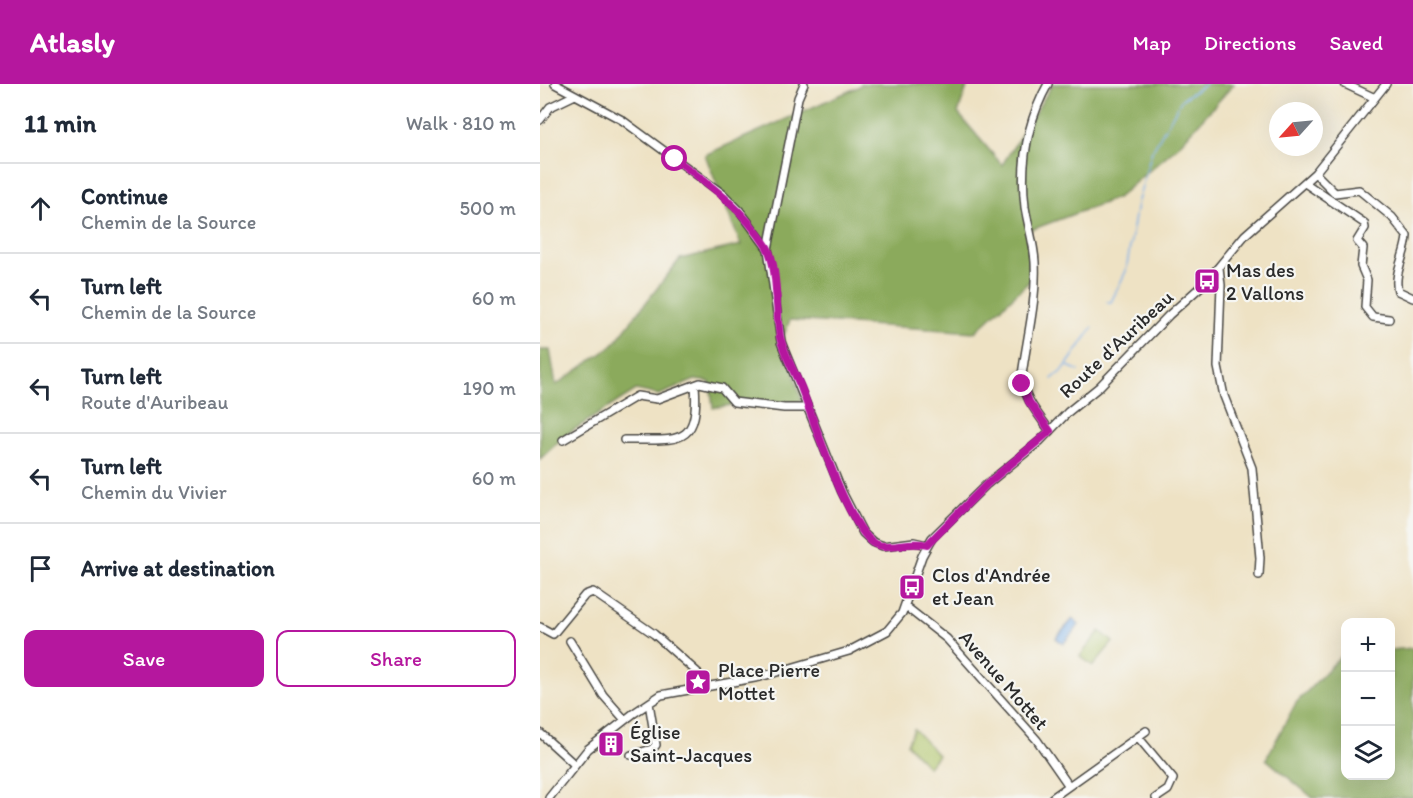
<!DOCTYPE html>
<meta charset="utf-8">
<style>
body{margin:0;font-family:Itim,sans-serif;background:#f2f2f3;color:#1f2937}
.controls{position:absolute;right:18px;bottom:18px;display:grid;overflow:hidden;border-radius:12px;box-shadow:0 6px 24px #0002}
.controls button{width:54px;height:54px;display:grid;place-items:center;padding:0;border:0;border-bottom:2px solid #e0e1e3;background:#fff;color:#1f2937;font:30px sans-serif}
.compass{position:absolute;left:729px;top:18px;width:54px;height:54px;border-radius:50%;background:#fff;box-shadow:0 6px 24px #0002;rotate:243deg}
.stop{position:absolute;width:18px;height:18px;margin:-14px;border:4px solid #b5179e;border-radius:50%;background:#fff}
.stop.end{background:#b5179e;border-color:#fff;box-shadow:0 2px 6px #0008}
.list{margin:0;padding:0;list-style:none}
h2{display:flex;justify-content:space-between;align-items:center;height:78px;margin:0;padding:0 24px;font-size:26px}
h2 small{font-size:20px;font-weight:400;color:#747a83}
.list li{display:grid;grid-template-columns:39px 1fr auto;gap:18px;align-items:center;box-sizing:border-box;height:90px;padding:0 24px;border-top:2px solid #e0e1e3}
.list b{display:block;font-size:22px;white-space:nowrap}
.list p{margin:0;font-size:20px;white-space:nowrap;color:#747a83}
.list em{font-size:20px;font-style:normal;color:#747a83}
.actions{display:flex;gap:12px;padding:18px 24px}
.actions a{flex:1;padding:14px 0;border:2px solid #b5179e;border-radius:12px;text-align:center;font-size:21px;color:#b5179e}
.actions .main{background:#b5179e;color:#fff}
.icon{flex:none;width:33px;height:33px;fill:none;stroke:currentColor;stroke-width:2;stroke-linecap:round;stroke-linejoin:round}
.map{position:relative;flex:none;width:873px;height:714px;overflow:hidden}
header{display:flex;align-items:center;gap:36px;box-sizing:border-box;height:84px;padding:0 30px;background:#b5179e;color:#fff}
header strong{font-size:28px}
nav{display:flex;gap:33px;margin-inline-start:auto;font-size:21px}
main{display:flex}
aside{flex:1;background:#fff}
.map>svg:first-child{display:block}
</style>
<header>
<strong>Atlasly</strong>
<nav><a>Map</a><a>Directions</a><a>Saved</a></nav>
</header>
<main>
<aside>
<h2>11 min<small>Walk · 810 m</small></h2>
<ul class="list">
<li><svg class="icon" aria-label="ahead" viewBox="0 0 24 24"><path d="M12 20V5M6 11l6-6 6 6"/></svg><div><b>Continue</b><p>Chemin de la Source</p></div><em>500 m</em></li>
<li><svg class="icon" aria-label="left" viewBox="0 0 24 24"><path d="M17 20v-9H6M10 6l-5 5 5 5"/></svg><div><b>Turn left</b><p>Chemin de la Source</p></div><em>60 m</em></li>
<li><svg class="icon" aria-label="left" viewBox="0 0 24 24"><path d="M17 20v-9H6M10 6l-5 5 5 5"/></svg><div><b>Turn left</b><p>Route d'Auribeau</p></div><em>190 m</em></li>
<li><svg class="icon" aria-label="left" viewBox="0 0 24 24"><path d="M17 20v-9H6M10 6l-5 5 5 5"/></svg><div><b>Turn left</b><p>Chemin du Vivier</p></div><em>60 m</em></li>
<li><svg class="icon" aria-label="arrive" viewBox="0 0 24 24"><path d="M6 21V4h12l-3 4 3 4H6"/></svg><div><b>Arrive at destination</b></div></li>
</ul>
<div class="actions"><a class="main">Save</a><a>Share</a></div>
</aside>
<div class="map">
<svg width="873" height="714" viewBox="0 0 873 714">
<rect width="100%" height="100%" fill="#f6f6f2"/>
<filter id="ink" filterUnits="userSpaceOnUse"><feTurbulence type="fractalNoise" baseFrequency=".0167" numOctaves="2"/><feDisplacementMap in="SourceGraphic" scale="12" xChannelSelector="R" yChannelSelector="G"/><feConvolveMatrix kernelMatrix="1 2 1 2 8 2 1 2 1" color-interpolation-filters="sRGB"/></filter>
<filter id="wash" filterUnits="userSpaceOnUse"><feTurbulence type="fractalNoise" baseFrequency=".008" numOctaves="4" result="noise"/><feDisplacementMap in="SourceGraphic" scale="24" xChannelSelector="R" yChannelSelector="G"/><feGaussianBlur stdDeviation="1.35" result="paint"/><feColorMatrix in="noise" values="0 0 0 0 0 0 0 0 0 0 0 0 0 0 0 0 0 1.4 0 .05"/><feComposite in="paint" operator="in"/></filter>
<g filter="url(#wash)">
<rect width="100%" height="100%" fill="#eee2c4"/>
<path fill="#afc468" stroke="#6d784a" stroke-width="1.5" d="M560,547L573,558L553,582L540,572Z
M374,645L398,671L388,683L367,660Z"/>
<path fill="#8baa5c" stroke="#5b6a44" stroke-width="1.5" d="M321,0H428L418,29L462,81L513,0H694L638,62L577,114L488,147L490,197L435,248L250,236L243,254L262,317L245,320L218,317L173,324L170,298L155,296L119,311L96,306L27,350L0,375V266H10L16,301L72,262L140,175L201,161L165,71L318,3Z
M873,564V714H773L726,675L756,619L801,572L805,571L806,692H850L851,566Z"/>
<path fill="#7db0ea" stroke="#546e8a" stroke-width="1.5" d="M533,535L539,541L523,560L516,554Z"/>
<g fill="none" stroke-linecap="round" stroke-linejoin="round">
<path stroke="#7db0ea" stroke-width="1.5" d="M567,218H571L586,187L597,120L612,67L642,15L666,0
M528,282L539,287
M512,295L524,285L553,243"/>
</g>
</g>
<g filter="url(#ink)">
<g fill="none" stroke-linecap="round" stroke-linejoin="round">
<defs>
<path id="minor" d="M15,0L82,36L183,110L200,127L228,165L241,258L302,408L323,449L333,458L343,462L374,458L387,461
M508,0C487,38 480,80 485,123C488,142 494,159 495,178C497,217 487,253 482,291C482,312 498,330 510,347
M805,0L835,14
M0,36L10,23L35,11
M775,89L795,109L819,106L852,133L867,152C866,170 853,190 858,207L873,214
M765,99L824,139L825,144L817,157L823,164L821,182L827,196L825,223L833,233L849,235
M228,165L258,14L264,0
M679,184L681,201L678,283L684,312L712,384L720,474L719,491
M23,356L97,312L117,315L160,299L182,304L194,318L244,324H268
M84,356C136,355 160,365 155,301
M365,522L407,555L497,656L529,702
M0,543L13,550L45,511L53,508L114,550L157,588L162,602
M30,557L63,611L85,636
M0,649L34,680
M598,653L633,695L628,706L616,714
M91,671L112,665L116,661L109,619
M9,714L48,665L94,629L121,611L220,593L309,567L347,547L362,529L382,472L392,454L447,400L500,357L528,328L559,303L629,231L667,197L705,151L775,89L846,0
M512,714L606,647"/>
</defs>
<use href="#minor" stroke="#484642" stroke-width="10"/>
<use href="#minor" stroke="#fff" stroke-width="7"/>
</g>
</g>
<g fill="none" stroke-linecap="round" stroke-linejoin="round" filter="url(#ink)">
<path stroke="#b5179e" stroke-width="8" d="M135,75C170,101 203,125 227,163C238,181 236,230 240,253C244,270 254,287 261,303C274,336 307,442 334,459C346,467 369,456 387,461L447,400L510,347L489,318L482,300"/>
</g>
<defs>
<symbol id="bus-square" viewBox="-11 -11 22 22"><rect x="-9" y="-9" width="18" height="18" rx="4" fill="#b5179e" stroke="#f6f6f2"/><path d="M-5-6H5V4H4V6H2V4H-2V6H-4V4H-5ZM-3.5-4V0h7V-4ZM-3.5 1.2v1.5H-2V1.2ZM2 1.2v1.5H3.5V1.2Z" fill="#fff"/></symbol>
<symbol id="sight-square" viewBox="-11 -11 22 22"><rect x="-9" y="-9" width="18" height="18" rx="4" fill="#b5179e" stroke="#f6f6f2"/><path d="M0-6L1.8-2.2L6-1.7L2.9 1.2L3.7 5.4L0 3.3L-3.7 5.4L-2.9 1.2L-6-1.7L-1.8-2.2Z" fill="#fff"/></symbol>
<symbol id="building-square" viewBox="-11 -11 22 22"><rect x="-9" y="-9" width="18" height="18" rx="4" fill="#b5179e" stroke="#f6f6f2"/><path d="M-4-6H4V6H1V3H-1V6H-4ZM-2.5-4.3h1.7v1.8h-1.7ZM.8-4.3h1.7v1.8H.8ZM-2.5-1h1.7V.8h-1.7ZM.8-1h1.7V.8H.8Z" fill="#fff"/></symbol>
</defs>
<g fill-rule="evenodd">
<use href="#bus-square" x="652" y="182" width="30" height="30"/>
<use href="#bus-square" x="357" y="488" width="30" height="30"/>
<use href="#sight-square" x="143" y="583" width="30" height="30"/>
<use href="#building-square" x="56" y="645" width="30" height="30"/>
</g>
<g text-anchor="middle" stroke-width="4.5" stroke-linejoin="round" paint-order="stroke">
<g font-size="20" fill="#2b2b2b" stroke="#f6f6f2" text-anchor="start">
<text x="686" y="193">Mas des<tspan x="686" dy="23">2 Vallons</tspan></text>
<text x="392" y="498">Clos d'Andrée<tspan x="392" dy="23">et Jean</tspan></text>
<text x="178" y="593">Place Pierre<tspan x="178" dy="23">Mottet</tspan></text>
<text x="90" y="655">Église<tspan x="90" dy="23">Saint-Jacques</tspan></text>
</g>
<g font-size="20" fill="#2b2b2b" stroke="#f6f6f2">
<text transform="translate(576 260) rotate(-43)" y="7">Route d'Auribeau</text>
<text transform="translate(464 596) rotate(49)" y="7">Avenue Mottet</text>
</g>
</g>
</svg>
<div class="controls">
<button>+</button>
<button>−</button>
<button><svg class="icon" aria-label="layers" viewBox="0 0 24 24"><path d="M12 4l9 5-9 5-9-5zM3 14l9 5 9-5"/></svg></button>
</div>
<svg class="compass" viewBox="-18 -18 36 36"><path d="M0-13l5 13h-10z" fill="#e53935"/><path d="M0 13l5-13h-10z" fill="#747a83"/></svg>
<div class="stop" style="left:135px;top:75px"></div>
<div class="stop end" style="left:482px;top:300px"></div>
</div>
</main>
